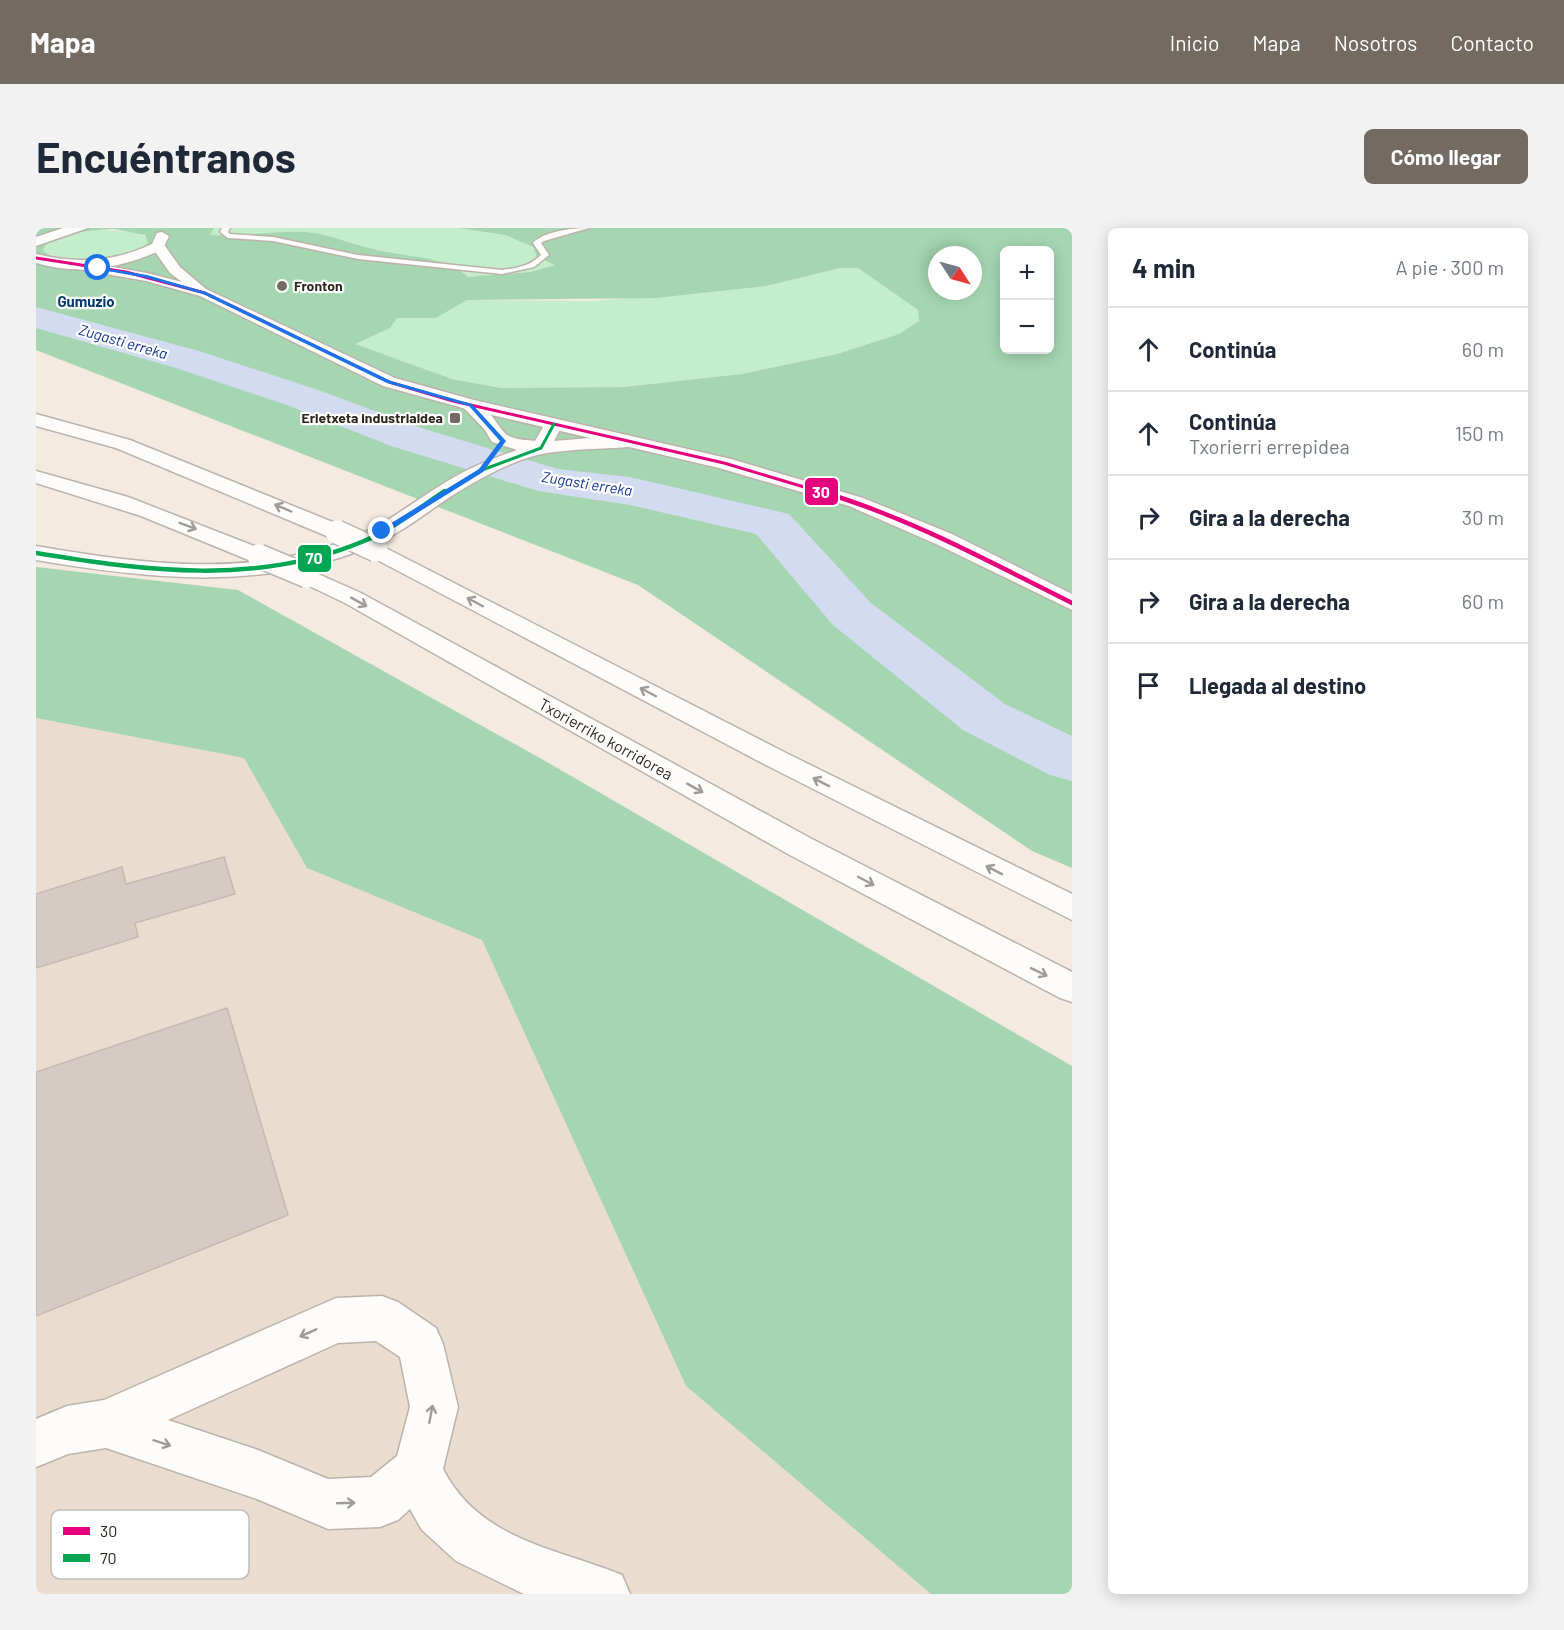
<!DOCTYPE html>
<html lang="es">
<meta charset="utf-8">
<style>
body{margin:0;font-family:Barlow,sans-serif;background:#f2f2f3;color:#1f2937}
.controls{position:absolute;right:18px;top:18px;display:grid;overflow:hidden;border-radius:9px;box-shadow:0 3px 15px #0003}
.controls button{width:54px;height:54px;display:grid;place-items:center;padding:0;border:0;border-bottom:2px solid #e0e1e3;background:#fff;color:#1f2937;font:30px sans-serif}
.compass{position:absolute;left:892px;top:18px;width:54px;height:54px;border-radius:50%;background:#fff;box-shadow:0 3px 15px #0003;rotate:126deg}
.stop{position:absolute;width:18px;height:18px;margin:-14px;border:4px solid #1a73e8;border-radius:50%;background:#fff}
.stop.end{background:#1a73e8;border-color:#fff;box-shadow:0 2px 6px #0008}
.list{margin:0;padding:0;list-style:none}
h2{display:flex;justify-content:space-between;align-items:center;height:78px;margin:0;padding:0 24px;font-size:26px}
h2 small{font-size:20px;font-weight:400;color:#747a83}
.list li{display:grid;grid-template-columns:39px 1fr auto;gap:18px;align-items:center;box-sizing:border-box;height:84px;padding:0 24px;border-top:2px solid #e0e1e3}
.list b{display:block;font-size:22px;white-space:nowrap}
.list p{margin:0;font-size:20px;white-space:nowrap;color:#747a83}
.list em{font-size:20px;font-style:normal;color:#747a83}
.icon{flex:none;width:33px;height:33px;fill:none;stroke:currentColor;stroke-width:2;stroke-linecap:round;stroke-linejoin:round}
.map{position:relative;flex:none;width:1036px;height:1366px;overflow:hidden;border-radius:9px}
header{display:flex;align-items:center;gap:36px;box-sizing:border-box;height:84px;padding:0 30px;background:#736a61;color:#fff}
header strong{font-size:28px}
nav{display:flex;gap:33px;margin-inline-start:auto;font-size:21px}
.intro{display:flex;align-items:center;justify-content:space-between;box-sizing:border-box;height:144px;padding:0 36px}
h1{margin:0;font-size:42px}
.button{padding:15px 27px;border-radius:9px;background:#736a61;color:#fff;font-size:21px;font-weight:700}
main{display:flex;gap:36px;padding:0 36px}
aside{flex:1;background:#fff;border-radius:9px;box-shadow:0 3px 15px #0003}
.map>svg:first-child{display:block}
</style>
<header>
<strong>Mapa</strong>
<nav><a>Inicio</a><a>Mapa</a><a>Nosotros</a><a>Contacto</a></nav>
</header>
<div class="intro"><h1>Encuéntranos</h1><a class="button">Cómo llegar</a></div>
<main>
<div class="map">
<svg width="1036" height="1366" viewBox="0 0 1036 1366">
<rect width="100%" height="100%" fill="#f4eae0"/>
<path fill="#ebdcd0" d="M0,490L208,530L271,640L446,711L650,1158L895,1366H0Z"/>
<path fill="#c3edcb" d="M178,0H421L469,7L497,19L519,37L494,44L432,49L425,42L339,22L290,7H174Z
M63,2L101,4L113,11L112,15C95,30 22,42 7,22C12,5 48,3 63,2Z
M804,40H822L882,82L883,93L863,106L801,126L706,146L587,159L465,160L416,151L318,116L353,100L361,90H400L431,72L558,73L730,58Z"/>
<path fill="#a5d6b1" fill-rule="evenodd" d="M0,0H178L174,7C207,9 238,2 270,4C295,6 317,17 341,22C369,29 412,28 432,49L494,44L519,37L501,29L497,19L469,7L421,0H1036V640L996,623L602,357L0,122ZM78,1L109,7L112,15C95,30 22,42 7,22C13,4 61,2 78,1ZM969,22H1014V122H969ZM901,27H937V63H901ZM804,40H822L882,82L883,93L863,106L801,126L706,146L587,159L465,160L416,151L319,116L354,100L361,90H400L431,72L619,70L730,58Z
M0,339L202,362L511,534L1036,838V1366H895L650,1158L446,712L271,640L208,530L0,490Z"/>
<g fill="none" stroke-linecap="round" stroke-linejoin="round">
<path fill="#d2dbf0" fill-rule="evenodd" d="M0,79L163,123L279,161L385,200L522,241L594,249L753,286L835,375L969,476L1036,508V553L1014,547L927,502L797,397L720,306L594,277L502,263L355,218L251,177L137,139L0,100Z"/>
</g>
<path fill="#d6cbc4" stroke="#c4bab3" stroke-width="1.5" d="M188,629L199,666L99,695L102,709L0,740V666L86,639L90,656Z
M191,780L252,987L0,1088V844Z"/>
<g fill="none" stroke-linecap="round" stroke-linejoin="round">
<defs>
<path id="lane" d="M186,0H194L192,4L194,6L237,9L322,27L466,42C481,40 494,38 505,27L497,15C508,3 537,0 553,0L508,13L505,15L513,27L498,39L466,46L322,31L237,13L192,10L184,4Z"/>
<path id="street" d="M434,172C452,176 460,197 471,207C479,212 490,212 499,213L511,192L518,190L527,196L518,213L592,207L602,213L592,219C565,221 537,221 511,225C487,229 460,242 439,254C403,273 373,302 335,318C227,364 113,351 0,332V318C106,336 218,352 320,308C352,295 380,272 410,254C432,240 456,231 481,222L456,214L449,202L425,177Z
M346,1068L362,1074L400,1100L407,1116L422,1179L407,1241C443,1312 520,1320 586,1347L594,1366H488L420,1333L386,1302L374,1281L362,1292L344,1299L292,1301L221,1271L70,1220L32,1226L0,1239V1191L31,1178L68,1172L300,1070ZM340,1113L364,1129L374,1179L361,1228L335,1249L292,1251L222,1222L132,1192L302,1115Z"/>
<path id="secondary" d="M122,14L127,15L144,39L170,61L359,150L438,172L695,231L827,270L916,306L1036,366V382L900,316L813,278L683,240L434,182L347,158L164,68L110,53L36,40L29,36L36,32L111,45L146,54L134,45L115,18Z"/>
<path id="highway" d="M27,0H52L0,18V9Z
M126,4L133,8L127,21C88,40 42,48 0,35V26C41,36 78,34 116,16L121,5Z
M0,186L94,212L309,299L312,304L309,309H293L80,220L0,198Z
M0,243L92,269L231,323L234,328L231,333H215L105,288L0,255Z
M340,315L750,525L1036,666V692L730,537L332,327L329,322L332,317Z
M271,341L325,365L774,610L1036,744V774L1024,770L752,626L309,375L263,353L259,348L263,343Z"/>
</defs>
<use href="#lane" stroke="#bbb2aa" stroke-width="3"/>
<use href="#street" stroke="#bbb2aa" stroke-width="3"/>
<use href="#secondary" stroke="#bbb2aa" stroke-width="3"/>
<use href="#highway" stroke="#bbb2aa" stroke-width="3"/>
<use href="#lane" fill="#fdfcfa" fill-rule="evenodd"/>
<use href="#street" fill="#fdfcfa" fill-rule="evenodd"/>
<use href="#secondary" fill="#fdfcfa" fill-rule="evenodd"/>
<use href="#highway" fill="#fdfcfa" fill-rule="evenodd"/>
<defs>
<path id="highway-bridge" d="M301,304L340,322
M223,328L271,348"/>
</defs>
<use href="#highway-bridge" stroke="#bbb2aa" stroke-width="26" stroke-linecap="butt"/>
<use href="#highway-bridge" stroke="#fdfcfa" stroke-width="23"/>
<defs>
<path id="bus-1-far1" d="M0,30L90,44L169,65L353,154L417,173L688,235L788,265"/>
<path id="bus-1" d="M783,263C872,289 954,334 1036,375"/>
<path id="bus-2-far1" d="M407,265L446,242L505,220L518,196"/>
<path id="bus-2" d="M0,325C109,343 222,358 328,313C357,301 383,280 409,263"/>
</defs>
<use href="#bus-1-far1" stroke="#fff" stroke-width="5"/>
<use href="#bus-1" stroke="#fff" stroke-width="8"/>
<use href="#bus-2-far1" stroke="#fff" stroke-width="5"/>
<use href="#bus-2" stroke="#fff" stroke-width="8"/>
<use href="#bus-1-far1" stroke="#e5007d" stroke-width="3"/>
<use href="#bus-1" stroke="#e5007d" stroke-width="4.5"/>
<use href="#bus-2-far1" stroke="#00a651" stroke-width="3"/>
<use href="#bus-2" stroke="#00a651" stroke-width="4.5"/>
</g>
<defs><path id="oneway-shaft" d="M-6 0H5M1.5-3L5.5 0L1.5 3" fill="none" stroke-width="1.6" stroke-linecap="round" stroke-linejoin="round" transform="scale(1.5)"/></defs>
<g stroke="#a09b97">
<use href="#oneway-shaft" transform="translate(247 280) rotate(-157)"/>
<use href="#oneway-shaft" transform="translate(152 298) rotate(21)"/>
<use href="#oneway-shaft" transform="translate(323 374) rotate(29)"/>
<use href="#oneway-shaft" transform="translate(439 374) rotate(-152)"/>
<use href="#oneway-shaft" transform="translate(612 464) rotate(-152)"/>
<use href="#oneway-shaft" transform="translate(785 554) rotate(-153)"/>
<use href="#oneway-shaft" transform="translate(659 560) rotate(29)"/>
<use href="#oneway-shaft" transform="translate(958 642) rotate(-153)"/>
<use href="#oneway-shaft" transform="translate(830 653) rotate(28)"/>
<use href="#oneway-shaft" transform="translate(1003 744) rotate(26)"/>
<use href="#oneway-shaft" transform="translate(272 1105) rotate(156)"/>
<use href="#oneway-shaft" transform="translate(395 1186) rotate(-79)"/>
<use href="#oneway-shaft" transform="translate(126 1215) rotate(18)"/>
<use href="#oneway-shaft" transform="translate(310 1275) rotate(-2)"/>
</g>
<path fill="#1a73e8" d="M62,39L111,47L170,64L355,153L436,176L470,213L447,244L349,305H344V302L443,241L464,213L433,178L351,155L167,66L111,50L60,41Z"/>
<g fill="#736a61" stroke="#fff" stroke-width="2">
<circle cx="246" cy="58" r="6"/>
<rect x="413" y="184" width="12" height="12" rx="3"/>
</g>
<g text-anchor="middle" stroke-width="4.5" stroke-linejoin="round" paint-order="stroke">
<g font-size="14" font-weight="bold" fill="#2e251d" stroke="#fff" text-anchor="start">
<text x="258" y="63">Fronton</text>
<text x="407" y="195" text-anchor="end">Erletxeta industrialdea</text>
</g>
<g font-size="15" font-weight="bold" fill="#043a6c" stroke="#fff">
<text x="50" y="79">Gumuzio</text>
</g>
<g font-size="15" font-style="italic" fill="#11328e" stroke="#fff">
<text transform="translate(87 114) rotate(16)" y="5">Zugasti erreka</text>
<text transform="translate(551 256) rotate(9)" y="5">Zugasti erreka</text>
</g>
<g font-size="16" fill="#2e251d" stroke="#fff">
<text transform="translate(570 511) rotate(29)" y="6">Txorierriko korridorea</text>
</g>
</g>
<rect x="15" y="1282" width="198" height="69" rx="9" fill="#fff" stroke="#c0bebb" stroke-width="1.5"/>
<rect x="27" y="1299" width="27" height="8" fill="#e5007d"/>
<rect x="27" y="1326" width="27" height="8" fill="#00a651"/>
<g font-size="16" fill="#2e251d">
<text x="64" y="1309">30</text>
<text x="64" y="1336">70</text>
</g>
<g stroke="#fff" stroke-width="2">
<rect x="768" y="249" width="35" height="29" rx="6" fill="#e5007d"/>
<rect x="261" y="316" width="35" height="29" rx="6" fill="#00a651"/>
</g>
<g font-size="16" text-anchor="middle" font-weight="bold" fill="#fff">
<text x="785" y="270">30</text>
<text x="278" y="336">70</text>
</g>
</svg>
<div class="controls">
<button>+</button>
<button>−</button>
</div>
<svg class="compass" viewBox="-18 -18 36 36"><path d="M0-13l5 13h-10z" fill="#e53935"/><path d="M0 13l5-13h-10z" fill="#747a83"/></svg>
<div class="stop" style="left:62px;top:40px"></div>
<div class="stop end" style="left:346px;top:303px"></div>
</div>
<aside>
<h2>4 min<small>A pie · 300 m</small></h2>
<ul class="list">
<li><svg class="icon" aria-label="ahead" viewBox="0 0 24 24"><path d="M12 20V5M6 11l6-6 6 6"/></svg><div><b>Continúa</b></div><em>60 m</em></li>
<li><svg class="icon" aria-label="ahead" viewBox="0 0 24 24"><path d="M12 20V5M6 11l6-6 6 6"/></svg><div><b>Continúa</b><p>Txorierri errepidea</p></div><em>150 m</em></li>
<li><svg class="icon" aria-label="right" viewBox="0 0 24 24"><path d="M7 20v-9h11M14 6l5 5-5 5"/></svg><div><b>Gira a la derecha</b></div><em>30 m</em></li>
<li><svg class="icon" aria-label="right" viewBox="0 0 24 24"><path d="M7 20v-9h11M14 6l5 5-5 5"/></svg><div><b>Gira a la derecha</b></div><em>60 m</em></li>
<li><svg class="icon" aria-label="arrive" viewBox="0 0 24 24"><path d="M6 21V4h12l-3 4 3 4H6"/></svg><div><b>Llegada al destino</b></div></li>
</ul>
</aside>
</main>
